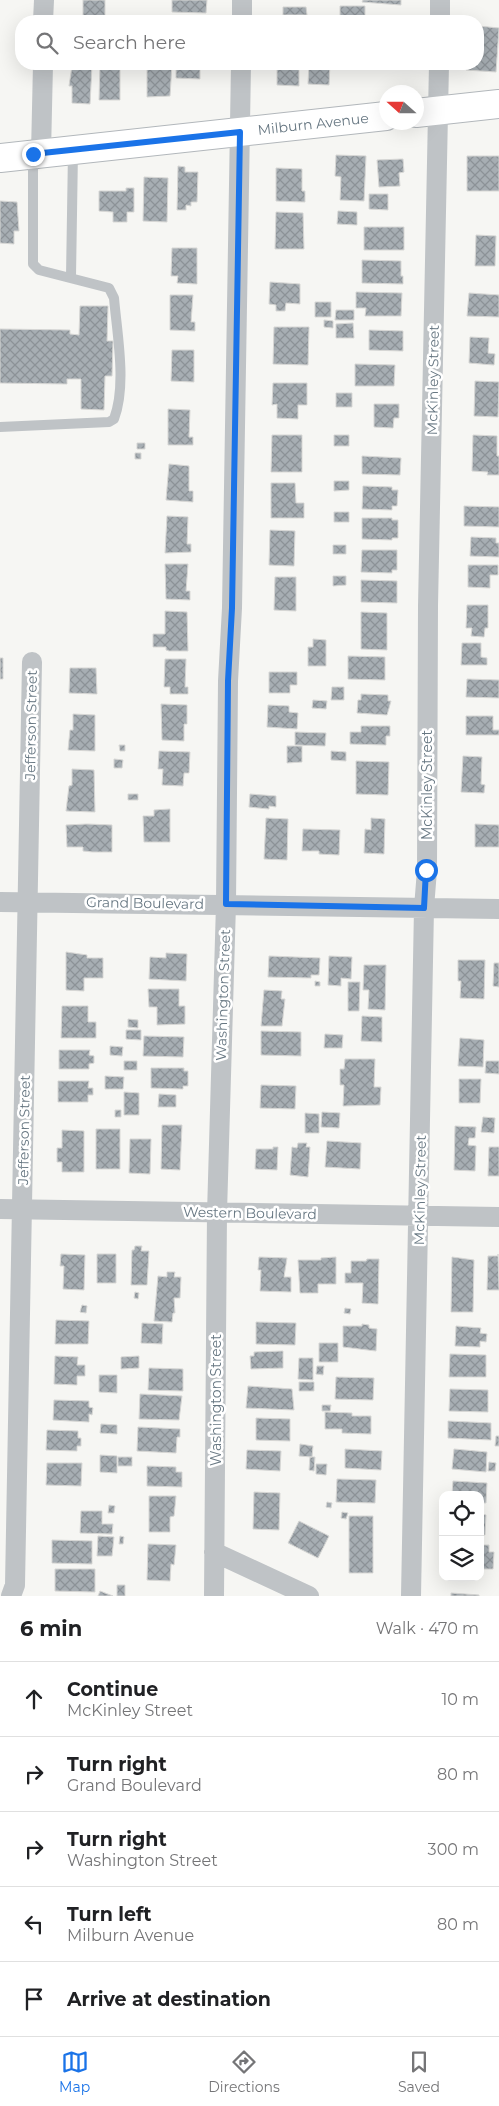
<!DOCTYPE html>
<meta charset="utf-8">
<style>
body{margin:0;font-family:Montserrat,sans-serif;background:#f2f2f2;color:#202124}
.controls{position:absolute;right:15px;bottom:15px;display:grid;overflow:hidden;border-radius:10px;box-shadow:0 5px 20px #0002}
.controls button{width:45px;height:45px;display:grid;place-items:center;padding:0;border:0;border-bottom:1px solid #e0e0e0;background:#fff;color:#202124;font:25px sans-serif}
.compass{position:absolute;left:379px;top:85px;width:45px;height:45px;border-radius:50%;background:#fff;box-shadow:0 5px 20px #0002;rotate:291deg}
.stop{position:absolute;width:15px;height:15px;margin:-11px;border:4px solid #1a73e8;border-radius:50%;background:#fff}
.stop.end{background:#1a73e8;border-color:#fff;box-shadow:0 1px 5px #0008}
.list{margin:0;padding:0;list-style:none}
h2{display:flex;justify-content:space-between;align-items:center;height:65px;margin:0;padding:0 20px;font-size:21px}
h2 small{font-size:16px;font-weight:400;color:#757577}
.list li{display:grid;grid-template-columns:32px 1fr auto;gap:15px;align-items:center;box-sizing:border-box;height:75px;padding:0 20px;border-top:1px solid #e0e0e0}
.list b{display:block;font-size:19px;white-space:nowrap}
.list p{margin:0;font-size:16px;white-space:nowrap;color:#757577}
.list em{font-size:16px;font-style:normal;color:#757577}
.icon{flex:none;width:28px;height:28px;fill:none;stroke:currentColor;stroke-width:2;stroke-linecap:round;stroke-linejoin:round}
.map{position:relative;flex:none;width:499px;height:1596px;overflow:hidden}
.search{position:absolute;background:#fff;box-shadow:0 5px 20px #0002;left:15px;right:15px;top:15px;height:55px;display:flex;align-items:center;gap:12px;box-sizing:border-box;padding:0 18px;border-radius:20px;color:#757577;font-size:19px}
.sheet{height:440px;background:#fff}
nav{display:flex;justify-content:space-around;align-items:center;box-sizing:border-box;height:70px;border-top:1px solid #e0e0e0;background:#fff;font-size:14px;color:#757577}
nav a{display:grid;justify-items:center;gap:2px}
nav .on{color:#1a73e8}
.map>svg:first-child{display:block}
</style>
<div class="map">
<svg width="499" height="1596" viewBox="0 0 499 1596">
<defs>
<pattern id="building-cross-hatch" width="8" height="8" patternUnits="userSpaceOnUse" patternTransform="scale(1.25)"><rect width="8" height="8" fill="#a7aeb3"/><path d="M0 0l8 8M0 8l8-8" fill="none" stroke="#8c9297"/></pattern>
</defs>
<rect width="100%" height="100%" fill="#f6f6f3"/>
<path fill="url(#building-cross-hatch)" stroke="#d7d7d5" d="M83,0H105V21H83Z
M172,0H207L206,13L172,12Z
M363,0H401V5L362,2Z
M340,6H365V21H340Z
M283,7H306L307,15H283Z
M145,19L164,20V21H145Z
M478,26L499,28L496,72L466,70V64H478Z
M70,64L92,65L90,104L72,103V86H69L72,66L70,67Z
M100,64H120V100H99Z
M147,64H172L170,96L147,97Z
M176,64H200V79L176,78Z
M277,64H299V86L277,85Z
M309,64H330L329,85L308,84Z
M360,64H408V69L360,67Z
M336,155L366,156L364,201L340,200L341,177L335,176Z
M467,156H499V191H467Z
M403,159L404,172L399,173L400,186L379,187L377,160Z
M178,166L185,167V172H198L197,202H191V206L186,205V210H177Z
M276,168L302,169V191H305V202L276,201Z
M144,177L168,178L167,222L143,221Z
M126,188H134V212H127V222H113V212L99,211V191H126Z
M369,194H388V210L369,209Z
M0,201L17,202L19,231H14V244L0,243Z
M338,211L357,212V225L337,224Z
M276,212L303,213L304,249H275Z
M364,227H404V250H364Z
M476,235L496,236L495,266H475Z
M172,248H197V284L177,283L178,276H171Z
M362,260L401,261V276H403V284L362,283Z
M270,282L300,284V304L286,303L285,311H276V305L269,304Z
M356,292L402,293L401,316H365L366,308H356Z
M469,293L499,295V317L467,316Z
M170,295H193L191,322H195V331L170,330Z
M315,302H331V317H315Z
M80,306H108L107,341H113L112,376H105L104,410L81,409V379H67V384L0,383V329L70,330V334L79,335Z
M336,310H354V320H335Z
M324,320L333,321V328L324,327Z
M353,323L354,338H336V324Z
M274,327H309L308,365L273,364Z
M369,330L403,331V351L369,350Z
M470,337L489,338L488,353L495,354L494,365L469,363Z
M172,350H194V382L171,381Z
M355,364L395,365L394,386H355Z
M475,381L499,382L498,417L474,416Z
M273,383H307V405H298V419L277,418V404L272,405Z
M336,393H352V407H336Z
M374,404H399V418H394L393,428L374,427Z
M168,409L190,410L189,437H193V445H168Z
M272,435H302V472H271Z
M334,435H349V446H334Z
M473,435L497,436V456H499V475H487L488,472L472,471Z
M137,443H145V449H137Z
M135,453H141V459H135Z
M362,456L401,458L400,475L362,474Z
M169,464L189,466V491H193V502L166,500Z
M334,481H349V490L334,491Z
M271,483H295L296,503H304V518H271Z
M363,486L392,487V490H398L397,506H392V510L362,509Z
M464,506L499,507V527L464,526Z
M334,512H349V522H334Z
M167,516L188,517L187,544H191V552L165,553Z
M362,518H392V520H398V538H392V540L362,539Z
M270,530L295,531L294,566L269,565Z
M471,537L496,538V543H499V557L470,556Z
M333,545H346V554H333Z
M362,550H397V570H392V573L361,572Z
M165,564H188L186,591H190V600L166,599Z
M468,565H498V575H490V588L468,587Z
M333,576H346V585L333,586Z
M275,577H296V611L274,610Z
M361,580L397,581V603L361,602Z
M467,605H488V628H485L484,637L471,636L472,628H466Z
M165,611L187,612L188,651H169L166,650V647H153V634H165Z
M361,612L387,613V650L361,649Z
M313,639L326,640V666H308V647H313Z
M462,643H481V657L487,658V665H461Z
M348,656L385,657V680L348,679Z
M0,658H3V679H0Z
M165,659H186L185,687H188V694H170V687H164Z
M70,668H96L97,694L69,693Z
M269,672H297V685H290V693H269Z
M467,679L499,680V698L466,697Z
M332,687H344V700H331Z
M361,694L388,695V701H391L387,715L357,713L358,700H361Z
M313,700L327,701L326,709L312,708Z
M161,704L187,705V724H184V741L162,740Z
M268,705L289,706V712L298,713L297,729L267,727Z
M73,714L95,715V751L68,750L70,730H73Z
M466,716H493V730H499V735H466Z
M361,726H390V736H386V745L350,744V732H361Z
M295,732L326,733L325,746L295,745Z
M119,745H125V751H120Z
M287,746H302V762L287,763Z
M159,751L190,752L189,773H184L183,786L162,785L163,769H158Z
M331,751L346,752V761L331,760Z
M463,756L482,757L481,784L485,785L484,793L461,792Z
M114,759L123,760L122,768H114Z
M356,761L389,762L388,795L356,794Z
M72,769L94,770L95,812L66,811L69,786L72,785Z
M128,794H138V800H128Z
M250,794L276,796V807L269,806V809L249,807Z
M170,809V842H144L143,816H154V810Z
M266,818L288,819L287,860L264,859Z
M371,818L385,819L384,854L364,853L365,829L371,830Z
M87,824L112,825V852H93L83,851V847H67L66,825Z
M475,824L499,825V847H475Z
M303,829L340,830L339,855L319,854V851H302Z
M66,952L87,955V958H103V978H84V991L66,990Z
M166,953L187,954L186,981L149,979L150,957L166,958Z
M269,956L320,958L319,975H311V978L268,977Z
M329,956L352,957L351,979L341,978V986L328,985Z
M458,960H485L484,999L460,998L461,981H458Z
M494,963H499V987L493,986Z
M364,965H386L385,1010L368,1009L369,990H363Z
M315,981L320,982V986H315Z
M348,982H360L359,1011H348Z
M148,989H179V1006H185V1024L157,1025V1007H149Z
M264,990L282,991L281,999H285L282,1026H261Z
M62,1006H88V1022H96V1038H61Z
M362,1016L382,1017V1042L361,1041Z
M128,1019L138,1020V1028L128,1027Z
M126,1030H141V1040L126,1039Z
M261,1031L301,1032V1056L261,1055Z
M325,1034L343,1035L342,1048H324Z
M144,1036L184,1037L183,1057L143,1056Z
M460,1038L484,1040L483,1067L458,1066Z
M110,1046L123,1047L122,1056L110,1055Z
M59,1050H90L89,1055L94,1056V1063L89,1064V1069H59Z
M345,1059H375L374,1087H381L380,1105L343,1106L344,1085H340V1069H344Z
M124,1061H137V1070H124Z
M486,1061H499V1074L485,1073Z
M151,1068H184V1071H188V1086H183V1089L151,1088Z
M105,1076L124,1077L123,1089H105Z
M459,1079H481L480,1103H459Z
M58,1081H89L88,1088H93V1095H88V1102H58Z
M261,1085L296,1086L295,1109L260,1108Z
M124,1092L139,1093V1115H124Z
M159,1094L176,1095V1107H158Z
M115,1110H121V1117H115Z
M322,1112L340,1113L339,1128L321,1127Z
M305,1113L319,1114V1133H305Z
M483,1117L495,1118L494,1133L481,1132Z
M162,1125H182L180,1170L161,1169Z
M455,1126L476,1127L475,1138H469L468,1145L476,1146L475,1171L454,1170Z
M96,1129H120V1169H96Z
M62,1130L84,1131V1172H62V1162H57V1148H62Z
M130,1139H151L150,1174L129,1173Z
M327,1141L361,1143L360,1169L325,1167Z
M298,1143H307L306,1147H310L308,1177L290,1175L292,1147L297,1148Z
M273,1147H278L277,1170L255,1169L256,1149H273Z
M489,1147H499V1176H488Z
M135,1246H142L141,1251H149L147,1285H131L132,1250H134Z
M61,1254L85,1255L84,1290L63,1289L64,1266H60Z
M97,1254H116V1283H97Z
M498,1254L499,1290H487L488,1256H498Z
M259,1257L287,1258L284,1277H291V1292L260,1291L261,1270H258Z
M336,1257V1284H318V1293H300L298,1260H321V1258Z
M452,1257L474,1260L473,1312H451Z
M367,1259H379L378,1304L362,1303L363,1283H345V1273H351V1261H366Z
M167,1272H175L174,1277H181L180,1298H174L175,1313H173L172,1322L154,1321L158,1276L167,1277Z
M135,1292L139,1293L138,1299L134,1298Z
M82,1305L87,1306L86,1313L80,1312Z
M345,1308L351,1309L350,1314L344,1313Z
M56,1320L89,1321L88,1344H55Z
M256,1322L296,1323L295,1345L256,1344Z
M142,1323L163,1324L162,1344L141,1343Z
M362,1324L369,1325V1328L377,1329L376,1351L343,1347V1326H362Z
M456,1326L481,1328L480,1333L487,1334L486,1342L480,1341V1347L455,1346Z
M319,1343H338V1362H319Z
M283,1351V1368L251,1369L250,1356H254V1352Z
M450,1354L486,1355V1377H449Z
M55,1356L78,1357L77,1365H85V1376H77V1385L54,1384Z
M139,1356V1368L121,1369V1357Z
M299,1358H313V1380L298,1379Z
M317,1366H324L323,1375L316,1374Z
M149,1368L183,1369V1391L148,1390Z
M99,1375H117V1393L99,1392Z
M336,1377L374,1378L373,1400L335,1399Z
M299,1382H314V1391H299Z
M248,1386L292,1389L294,1410L246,1408Z
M450,1389L488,1390V1412L449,1411Z
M140,1394L182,1396L179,1420L139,1419Z
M54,1400L89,1401V1407L93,1408L92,1415L89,1414V1422L53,1420Z
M322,1405H331L330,1411H322Z
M325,1412L352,1413V1416H371V1434L342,1433V1429H325Z
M256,1418L290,1419V1441L256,1440Z
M448,1421L491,1423V1440L448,1438Z
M101,1424L117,1425V1434L100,1433Z
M138,1427L180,1429V1437H177L176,1453L137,1451Z
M47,1430L78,1431V1438H81V1446H77V1451L46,1450Z
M496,1436H499V1446H495Z
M300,1444L313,1446L312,1457L299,1456Z
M345,1449L382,1451L381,1470L345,1468Z
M454,1449L487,1452L486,1472L452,1469Z
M247,1450L281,1451L280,1471L246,1469Z
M100,1455L117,1456V1473L100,1472Z
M118,1457H132V1466H118Z
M310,1457H315L314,1471L309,1470Z
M489,1462L496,1463L495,1471H488Z
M47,1463H82L81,1486L46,1485Z
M316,1464H327L326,1475L316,1474Z
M147,1466L176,1467V1472H182V1487L147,1486Z
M337,1479L376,1480L375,1503L336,1502Z
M453,1481L487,1483L486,1503H480V1495H452Z
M254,1492L280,1493L279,1530L253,1529Z
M149,1496H176L174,1516L170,1517V1532H149Z
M327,1502L332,1503L331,1508L326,1507Z
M109,1505L115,1506L114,1513H108Z
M81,1511H102V1524H113L112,1534L80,1533Z
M342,1512L348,1513L346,1519L341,1518Z
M480,1514L486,1515L485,1535H480Z
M349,1516H373V1573H349Z
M299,1521L329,1536L318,1558L288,1543Z
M98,1536L114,1537L112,1556H97Z
M120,1536L124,1537L123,1544H119Z
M52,1540L92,1541V1564L52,1563Z
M148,1544L176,1545L174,1565L171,1564L170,1581L147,1580Z
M480,1545H489V1552H494L493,1569H480Z
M55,1569H95V1592L55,1591Z
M117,1585H125V1596H117Z
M100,1591L113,1596H98Z
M451,1593L479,1595V1596H451Z"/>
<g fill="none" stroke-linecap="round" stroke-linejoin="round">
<defs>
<g id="secondary">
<path d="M416,113L499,104"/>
<path id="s1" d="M0,158L386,116"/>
</g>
</defs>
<use href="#secondary" stroke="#b2b7bb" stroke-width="30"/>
<path stroke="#bfc3c6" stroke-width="10" d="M71,277L73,151
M0,427L109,422L114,419C127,385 117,334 114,298L109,288L39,270L33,264V155"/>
<path stroke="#bfc3c6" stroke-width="20" d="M43,21L44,0
M242,21V0
M440,21V0
M41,153L43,64
M0,902L499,909
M0,1209L499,1217
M214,1552L309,1596
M11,1596L15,1585L32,662
M214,1596L217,1213L226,904L228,681L232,608L241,64
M411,1596L424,908L427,870L428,606L439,64"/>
<use href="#secondary" stroke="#fff" stroke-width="28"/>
</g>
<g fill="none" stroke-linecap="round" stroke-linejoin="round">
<path stroke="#1a73e8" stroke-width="6" d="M33,154L240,132L232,608L228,681L226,904L424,908L426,870"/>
</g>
<g text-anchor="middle" stroke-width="5" stroke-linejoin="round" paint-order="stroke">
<g font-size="14" fill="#677782" stroke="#fff">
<text dy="5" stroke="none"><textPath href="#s1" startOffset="315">Milburn Avenue</textPath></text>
<text transform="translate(433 380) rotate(-89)" y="5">McKinley Street</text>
<text transform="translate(31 725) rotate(-89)" y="5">Jefferson Street</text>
<text transform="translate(427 785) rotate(-90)" y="5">McKinley Street</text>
<text transform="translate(145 903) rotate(1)" y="5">Grand Boulevard</text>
<text transform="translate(223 995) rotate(-88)" y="5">Washington Street</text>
<text transform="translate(24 1130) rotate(-89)" y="5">Jefferson Street</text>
<text transform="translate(420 1190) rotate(-89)" y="5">McKinley Street</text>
<text transform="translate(250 1213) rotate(1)" y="5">Western Boulevard</text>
<text transform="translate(216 1400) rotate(-90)" y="5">Washington Street</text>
</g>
</g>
</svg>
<div class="controls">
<button><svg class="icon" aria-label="locate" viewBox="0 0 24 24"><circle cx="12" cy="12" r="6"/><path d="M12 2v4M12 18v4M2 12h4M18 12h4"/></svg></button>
<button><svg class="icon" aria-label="layers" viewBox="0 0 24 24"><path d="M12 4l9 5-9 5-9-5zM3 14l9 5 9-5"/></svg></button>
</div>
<svg class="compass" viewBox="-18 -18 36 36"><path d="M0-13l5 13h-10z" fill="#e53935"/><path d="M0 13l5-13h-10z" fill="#757577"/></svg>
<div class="stop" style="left:426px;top:870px"></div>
<div class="stop end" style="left:33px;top:154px"></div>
<div class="search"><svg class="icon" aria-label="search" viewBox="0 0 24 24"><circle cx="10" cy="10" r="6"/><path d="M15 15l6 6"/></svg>Search here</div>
</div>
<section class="sheet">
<h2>6 min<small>Walk · 470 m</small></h2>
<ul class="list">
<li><svg class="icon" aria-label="ahead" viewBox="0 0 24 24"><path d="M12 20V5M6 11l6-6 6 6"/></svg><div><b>Continue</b><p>McKinley Street</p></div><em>10 m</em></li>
<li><svg class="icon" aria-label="right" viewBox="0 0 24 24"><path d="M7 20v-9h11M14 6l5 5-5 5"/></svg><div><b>Turn right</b><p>Grand Boulevard</p></div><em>80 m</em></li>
<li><svg class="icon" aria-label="right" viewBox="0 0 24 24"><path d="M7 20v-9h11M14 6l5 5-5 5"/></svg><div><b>Turn right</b><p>Washington Street</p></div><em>300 m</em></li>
<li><svg class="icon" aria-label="left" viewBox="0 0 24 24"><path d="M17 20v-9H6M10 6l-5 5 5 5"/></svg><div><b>Turn left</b><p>Milburn Avenue</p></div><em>80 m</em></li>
<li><svg class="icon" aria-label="arrive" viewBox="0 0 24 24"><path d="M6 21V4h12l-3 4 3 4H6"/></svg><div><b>Arrive at destination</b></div></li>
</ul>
</section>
<nav>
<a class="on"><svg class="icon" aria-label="map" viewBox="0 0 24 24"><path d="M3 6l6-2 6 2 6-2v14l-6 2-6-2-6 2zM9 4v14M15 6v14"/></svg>Map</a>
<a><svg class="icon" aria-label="directions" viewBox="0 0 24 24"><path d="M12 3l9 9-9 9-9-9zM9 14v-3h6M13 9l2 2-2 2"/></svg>Directions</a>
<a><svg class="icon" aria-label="saved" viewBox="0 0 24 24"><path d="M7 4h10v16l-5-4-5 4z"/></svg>Saved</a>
</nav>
